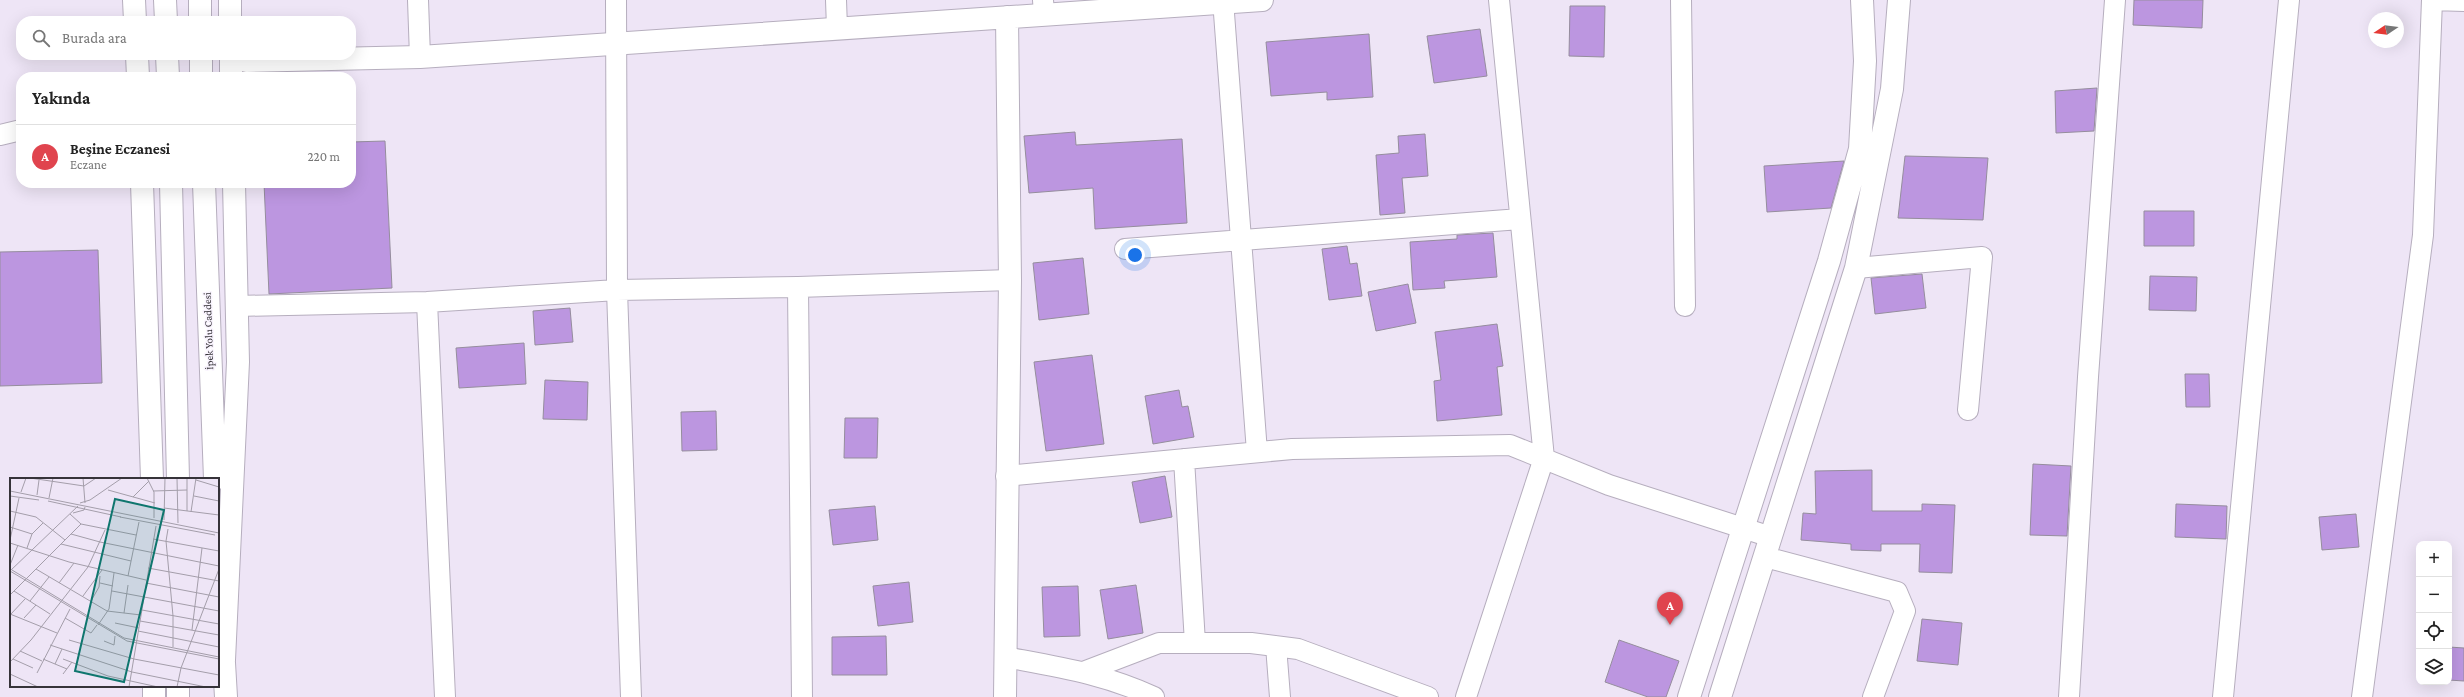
<!DOCTYPE html>
<html lang="tr">
<meta charset="utf-8">
<style>
body{margin:0;font-family:"Crimson Pro",serif;background:#f6f6f6;color:#222}
.controls{position:absolute;right:12px;bottom:12px;display:grid;overflow:hidden;border-radius:8px;box-shadow:0 4px 16px #0002}
.controls button{width:36px;height:36px;display:grid;place-items:center;padding:0;border:0;border-bottom:1px solid #e0e0e0;background:#fff;color:#222;font:20px sans-serif}
.compass{position:absolute;left:2368px;top:12px;width:36px;height:36px;border-radius:50%;background:#fff;box-shadow:0 4px 16px #0002;rotate:257deg}
.you{position:absolute;left:1135px;top:255px;width:14px;height:14px;margin:-10px;border:3px solid #fff;border-radius:50%;background:#1a73e8;box-shadow:0 0 0 6px #1a73e833}
.badge{display:grid;place-items:center;width:26px;height:26px;border-radius:50%;background:#7c3aed;color:#fff;font-size:13px;font-weight:700}
.pin{position:absolute;translate:-50% -33px;filter:drop-shadow(0 1px 2px #0008)}
.pin::after{content:'';position:absolute;top:21px;width:14px;height:12px;background:inherit;clip-path:polygon(0 0,100% 0,50% 100%)}
.list{margin:0;padding:0;list-style:none}
h2{display:flex;justify-content:space-between;align-items:center;height:52px;margin:0;padding:0 16px;font-size:17px}
h2 small{font-size:13px;font-weight:400;color:#767676}
.list li{display:grid;grid-template-columns:26px 1fr auto;gap:12px;align-items:center;box-sizing:border-box;height:64px;padding:0 16px;border-top:1px solid #e0e0e0}
.list b{display:block;font-size:15px;white-space:nowrap}
.list p{margin:0;font-size:13px;white-space:nowrap;color:#767676}
.list em{font-size:13px;font-style:normal;color:#767676}
.icon{flex:none;width:22px;height:22px;fill:none;stroke:currentColor;stroke-width:2;stroke-linecap:round;stroke-linejoin:round}
.map{position:relative;flex:none;width:2464px;height:697px;overflow:hidden}
.search{position:absolute;background:#fff;box-shadow:0 4px 16px #0002;left:16px;top:16px;width:340px;height:44px;display:flex;align-items:center;gap:10px;box-sizing:border-box;padding:0 14px;border-radius:16px;color:#767676;font-size:15px}
.panel{position:absolute;background:#fff;box-shadow:0 4px 16px #0002;left:16px;top:72px;width:340px;height:116px;border-radius:16px}
.map>svg:first-child{display:block}
</style>
<div class="map">
<svg width="2464" height="697" viewBox="0 0 2464 697">
<rect width="100%" height="100%" fill="#eee5f6"/>
<path fill="#bc96e0" stroke="#958d9d" d="M2134,0H2203L2202,28L2133,25Z
M1570,6H1605L1604,57L1569,56Z
M1480,29L1487,76L1434,83L1427,36Z
M1369,34L1373,97L1327,100V92L1271,96L1266,42Z
M2097,88L2094,131L2056,133L2055,91Z
M1075,132L1076,145L1182,139L1187,223L1095,229L1093,188L1029,193L1024,136Z
M1425,134L1428,176L1402,178L1405,213L1380,215L1376,155L1399,153L1398,136Z
M385,141L392,288L269,294L264,183H351V142Z
M1905,156L1988,158L1983,220L1898,218Z
M1844,161L1831,208L1767,212L1764,166Z
M2144,211H2194V246H2144Z
M1493,233L1497,277L1444,281L1445,288L1413,290L1410,242L1457,239V235Z
M1347,246L1350,264L1357,263L1362,296L1329,300L1322,249Z
M98,250L102,383L0,386V252Z
M1083,258L1089,314L1039,320L1033,263Z
M1922,274L1926,308L1875,314L1871,278Z
M2150,276L2197,277L2196,311L2149,310Z
M1408,284L1416,323L1376,331L1368,292Z
M570,308L573,342L535,345L533,311Z
M1497,324L1503,366L1497,367L1502,415L1437,421L1434,381L1441,380L1435,332Z
M524,343L526,384L459,388L456,348Z
M1092,355L1104,444L1046,451L1034,362Z
M2185,374H2209L2210,407H2186Z
M545,380L588,382L587,420L543,419Z
M1179,390L1182,407L1188,406L1194,437L1153,444L1145,396Z
M716,411L717,450L682,451L681,412Z
M845,418H878L877,458H844Z
M2033,464L2071,466L2067,536L2030,535Z
M1872,470V511H1922V504L1955,505L1952,573L1919,572L1920,544H1881V551L1851,550V544L1801,540L1803,513L1816,514L1815,471Z
M1165,476L1172,517L1140,523L1132,482Z
M2176,504L2227,506L2226,539L2175,537Z
M875,506L878,540L833,545L829,510Z
M2356,514L2359,547L2322,550L2319,517Z
M909,582L913,622L878,626L873,586Z
M1136,585L1143,633L1108,639L1100,590Z
M1078,586L1080,636L1044,637L1042,587Z
M1922,619L1962,623L1958,665L1917,661Z
M886,636L887,675H832V637Z
M1619,640L1679,661L1666,697H1648L1605,682Z
M2449,647L2464,648V681L2449,680Z"/>
<g fill="none" stroke-linecap="round" stroke-linejoin="round">
<defs>
<path id="street" d="M418,0L420,57
M616,0L617,290L631,697
M836,0L837,28
M1043,0L1044,14
M1223,0L1257,452
M1681,0L1685,306
M0,135L21,130
M1125,249L1520,219
M1856,268L1982,257L1968,410
M798,287L802,697
M427,302L445,697
M237,306L427,302L617,290L798,287L1010,280
M1184,459L1195,643
M1006,476L1292,449L1510,445L1609,485L1771,537
M1765,557L1897,592L1905,611L1873,697
M1276,646L1280,697
M1005,657C1058,667 1105,674 1154,697
M1083,672L1159,643H1251L1298,649L1428,697
M1466,697L1544,458L1499,0
M2069,697L2088,377L2115,0
M2223,697L2289,0
M2362,697L2423,235L2432,0L2464,1"/>
<path id="secondary" d="M246,61L420,57L1262,0
M1005,697L1010,280L1007,17
M1689,697L1829,261L1860,149L1865,61L1862,0
M1720,697L1856,268L1892,89L1899,0"/>
<path id="highway" d="M134,0L135,21
M165,0L166,21
M200,0V21
M230,0V21
M137,55L138,77
M167,55L168,77
M201,55V77
M231,55V77
M142,183L152,479
M171,183L178,479
M204,183L215,479
M223,646L226,697
M224,660L238,362L234,183
M154,697V686
M178,697V686"/>
</defs>
<use href="#street" stroke="#b6aebe" stroke-width="22"/>
<use href="#secondary" stroke="#b6aebe" stroke-width="24"/>
<use href="#highway" stroke="#b6aebe" stroke-width="24"/>
<use href="#street" stroke="#fff" stroke-width="20"/>
<use href="#secondary" stroke="#fff" stroke-width="22"/>
<use href="#highway" stroke="#fff" stroke-width="22"/>
</g>
<g text-anchor="middle" stroke-width="3" stroke-linejoin="round" paint-order="stroke">
<g font-size="11" fill="#363339" stroke="#f9f4fe">
<text transform="translate(208 331) rotate(-92)" y="4">İpek Yolu Caddesi</text>
</g>
</g>
<g transform="translate(10 478)">
<rect width="209" height="209" fill="#eee5f6"/>
<path fill="none" stroke="#a49eaa" stroke-width="1" d="M20,0L74,8L86,0M73,0L75,25M137,0L144,14V40M167,0L168,45M186,2L209,9M98,12L145,25M0,13L209,55M143,13L177,12M11,14L16,0M27,17L29,2M0,18L29,22M184,18L209,23M123,19L139,3M39,20L43,0M38,23L111,39M70,25L80,22L112,0M154,30L209,37M0,33L26,39L55,62M177,33V0M181,34L186,0M63,35L74,32L75,29M60,36L71,46L126,57M110,39L205,57M154,42L155,0M0,49L22,56M158,51L156,63L163,138V169M61,56L90,64L209,88M143,61L209,73M0,62L9,20M0,65L59,84L136,102M51,66L121,83M17,70L22,56L33,45M0,87L8,67M138,90L209,103M26,91L97,133L131,137M2,92L114,160L209,179M0,93L117,163L209,181M0,93L68,28M118,98L129,44M49,105L64,85M90,105L103,108M136,105L209,119M4,113L40,136M102,113L209,133M0,117L71,46M73,118L92,92M20,123L39,99M81,123L89,109L90,98M132,132L209,146M114,135L118,107M0,136L47,155M1,136L15,121M14,140L26,127M55,140L81,155L87,147M130,143L209,157M105,145L129,150M88,147L99,131L104,95M182,152L192,70M128,153L209,169M59,162L124,181L209,197M94,163L104,167L105,158M40,167L122,194L196,209M10,173L32,183M3,181L23,190M33,181L57,191M53,181L98,198L148,209M0,184L21,162L78,89L95,52M45,186L52,171M27,195L60,131M0,196L28,209M53,196L62,184M119,209L146,48M167,209L171,190L209,91"/>
<path fill="#0f766e" fill-opacity="0.15" stroke="#0f766e" stroke-width="2" d="M105,21L154,32L114,204L65,193Z"/>
<rect width="209" height="209" fill="none" stroke="#363339" stroke-width="2"/>
</g>
</svg>
<div class="controls">
<button>+</button>
<button>−</button>
<button><svg class="icon" aria-label="locate" viewBox="0 0 24 24"><circle cx="12" cy="12" r="6"/><path d="M12 2v4M12 18v4M2 12h4M18 12h4"/></svg></button>
<button><svg class="icon" aria-label="layers" viewBox="0 0 24 24"><path d="M12 4l9 5-9 5-9-5zM3 14l9 5 9-5"/></svg></button>
</div>
<svg class="compass" viewBox="-18 -18 36 36"><path d="M0-13l5 13h-10z" fill="#e53935"/><path d="M0 13l5-13h-10z" fill="#767676"/></svg>
<div class="you"></div>
<div class="pin badge" style="left:1670px;top:625px;background:#e0444e">A</div>
<div class="search"><svg class="icon" aria-label="search" viewBox="0 0 24 24"><circle cx="10" cy="10" r="6"/><path d="M15 15l6 6"/></svg>Burada ara</div>
<section class="panel">
<h2>Yakında<small></small></h2>
<ul class="list">
<li><span class="badge" style="background:#e0444e">A</span><div><b>Beşine Eczanesi</b><p>Eczane</p></div><em>220 m</em></li>
</ul>
</section>
</div>
